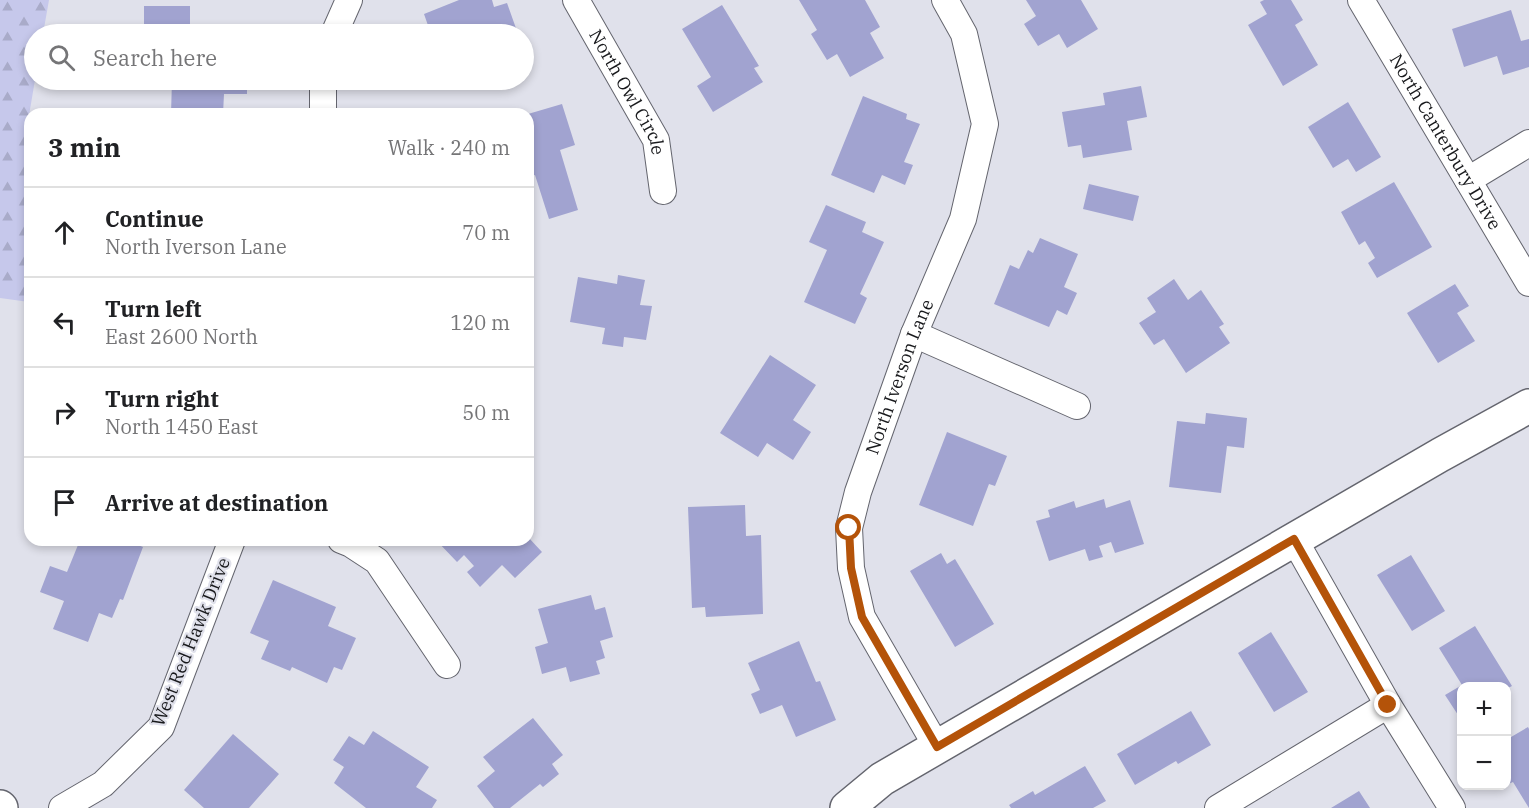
<!DOCTYPE html>
<meta charset="utf-8">
<style>
body{margin:0;font-family:"IBM Plex Serif",serif;background:#f2f2f2;color:#202124}
.controls{position:absolute;right:18px;bottom:18px;display:grid;overflow:hidden;border-radius:12px;box-shadow:0 3px 9px #0003}
.controls button{width:54px;height:54px;display:grid;place-items:center;padding:0;border:0;border-bottom:2px solid #e0e0e0;background:#fff;color:#202124;font:30px sans-serif}
.stop{position:absolute;width:18px;height:18px;margin:-14px;border:4px solid #b45309;border-radius:50%;background:#fff}
.stop.end{background:#b45309;border-color:#fff;box-shadow:0 2px 6px #0008}
.list{margin:0;padding:0;list-style:none}
h2{display:flex;justify-content:space-between;align-items:center;height:78px;margin:0;padding:0 24px;font-size:26px}
h2 small{font-size:20px;font-weight:400;color:#757577}
.list li{display:grid;grid-template-columns:39px 1fr auto;gap:18px;align-items:center;box-sizing:border-box;height:90px;padding:0 24px;border-top:2px solid #e0e0e0}
.list b{display:block;font-size:22px;white-space:nowrap}
.list p{margin:0;font-size:20px;white-space:nowrap;color:#757577}
.list em{font-size:20px;font-style:normal;color:#757577}
.icon{flex:none;width:33px;height:33px;fill:none;stroke:currentColor;stroke-width:2;stroke-linecap:round;stroke-linejoin:round}
.map{position:relative;flex:none;width:1529px;height:808px;overflow:hidden}
.search{position:absolute;background:#fff;box-shadow:0 3px 9px #0003;left:24px;top:24px;width:510px;height:66px;display:flex;align-items:center;gap:15px;box-sizing:border-box;padding:0 21px;border-radius:33px;color:#757577;font-size:22px}
.panel{position:absolute;background:#fff;box-shadow:0 3px 9px #0003;left:24px;top:108px;width:510px;height:438px;border-radius:18px}
.map>svg:first-child{display:block}
</style>
<div class="map">
<svg width="1529" height="808" viewBox="0 0 1529 808">
<defs>
<pattern id="forest-firs" width="22" height="20" patternUnits="userSpaceOnUse" patternTransform="scale(1.5)"><rect width="22" height="20" fill="#c6c8eb"/><path d="M5 1l3.5 6h-7zM16 11l3.5 6h-7z" fill="#a9abc9"/></pattern>
</defs>
<rect width="100%" height="100%" fill="#e0e1eb"/>
<path fill="url(#forest-firs)" d="M0,0H49L43,34H34L35,80L25,139L29,302L0,298Z"/>
<path fill="#a1a3d0" d="M459,0H492L494,7L507,3L518,34H431L424,14Z
M799,0H865L880,27L870,33L884,58L850,77L837,54L827,60L811,34L817,30Z
M1026,0H1081L1098,29L1067,48L1059,34L1038,46L1024,24L1036,16Z
M1264,0H1291L1303,20L1295,25L1318,65L1283,86L1248,25L1267,14L1260,2Z
M722,5L759,66L754,68L763,82L713,112L697,86L711,77L682,29Z
M144,6H190V34H144Z
M1511,10L1521,41L1529,39V67L1503,75L1497,56L1464,67L1452,29Z
M172,80H247V94H224L223,114H171Z
M1141,86L1147,117L1127,121L1132,150L1083,158L1081,145L1068,147L1062,112L1105,105L1103,93Z
M863,96L907,114L906,119L920,124L904,162L913,165L905,185L882,175L874,193L831,175Z
M1348,102L1381,157L1356,172L1348,159L1333,168L1308,127Z
M562,104L575,145L560,150L578,210L549,219L535,175L528,177V114Z
M1394,182L1432,247L1377,278L1368,263L1375,258L1365,241L1359,245L1341,212Z
M1089,184L1139,196L1133,221L1083,209Z
M826,205L866,222L862,232L884,242L860,294L867,298L855,324L804,302L827,250L809,242Z
M1040,238L1078,254L1064,287L1077,293L1067,315L1057,310L1049,327L994,304L1010,265L1019,269L1028,250L1033,253Z
M618,275L645,280L640,305L652,306L646,340L624,337L623,347L602,344L605,328L570,322L578,277L617,284Z
M1174,279L1188,300L1201,290L1224,324L1219,327L1230,343L1186,373L1164,339L1154,345L1139,323L1156,312L1147,298Z
M1455,284L1469,306L1457,313L1475,341L1438,363L1407,313Z
M770,355L816,385L793,420L811,432L793,460L767,443L758,457L720,433Z
M1206,413L1247,418L1244,448L1227,446L1221,493L1169,487L1177,421L1205,424Z
M947,432L1007,456L995,486L989,484L973,526L919,505Z
M1104,499L1106,508L1130,500L1144,544L1115,553L1111,542L1099,546L1103,557L1089,561L1085,549L1049,561L1036,521L1050,517L1048,510L1074,501L1076,508Z
M745,505L746,536L761,535L763,614L706,617L705,607L692,608L688,507Z
M528,537L542,552L515,578L502,565L480,587L467,572L474,566L464,555L457,562L436,540H528Z
M80,540H125L143,547L123,600L120,599L112,618L99,613L88,642L53,629L64,601L40,592L50,566L67,572Z
M941,553L947,564L955,559L994,624L955,647L910,571Z
M1411,555L1445,611L1412,631L1377,575Z
M273,580L336,607L328,626L356,638L342,670L334,667L327,683L292,667L290,671L261,659L269,641L250,633Z
M591,595L595,610L605,607L613,637L600,641L605,658L596,661L600,674L570,682L566,667L542,674L535,647L548,643L538,609Z
M1475,626L1512,686L1506,689V686H1462V717L1460,718L1445,695L1462,685L1439,648Z
M1271,632L1308,692L1274,712L1238,653Z
M799,641L816,682L820,681L836,720L796,737L782,705L760,714L751,694L760,690L748,663Z
M1191,711L1211,745L1178,764L1176,761L1135,785L1117,754Z
M533,718L563,755L552,764L559,774L543,787L540,784L510,808H494L477,786L495,771L483,757Z
M1528,727L1529,729V808L1513,782L1506,785V740Z
M373,731L429,767L416,787L437,800L432,808H366L334,783L344,767L333,760L349,736L364,745Z
M233,734L279,774L249,808H204L184,790Z
M1085,766L1106,801L1093,808H1011L1009,805L1033,791L1035,795Z
M1359,791L1370,808H1331Z"/>
<g fill="none" stroke-linecap="round" stroke-linejoin="round">
<defs>
<g id="street">
<path id="s1" d="M576,0L656,140L663,191"/>
<path id="s2" d="M1361,0L1529,283"/>
<path d="M334,34L349,0"/>
<path d="M323,114V80"/>
<path d="M1468,180L1529,143"/>
<path d="M914,334L1077,406"/>
<path d="M1294,539L1388,705L1452,808"/>
<path d="M341,540L351,544L377,561L447,665"/>
<path id="s3" d="M937,747L862,617L851,568L849,528L858,492L914,334L963,219L985,124L964,34L945,0"/>
<path d="M62,808L103,784L161,727L232,540"/>
<path d="M1218,808L1388,705"/>
</g>
<path id="secondary" d="M0,807L1,808
M847,808L882,779L937,747L1440,455L1529,406"/>
</defs>
<use href="#street" stroke="#64656e" stroke-width="28"/>
<use href="#secondary" stroke="#64656e" stroke-width="36"/>
<use href="#street" stroke="#fff" stroke-width="26"/>
<use href="#secondary" stroke="#fff" stroke-width="33"/>
</g>
<g fill="none" stroke-linecap="round" stroke-linejoin="round">
<path stroke="#b45309" stroke-width="8" d="M849,528L851,568L862,617L937,747L1294,539L1388,705"/>
</g>
<g text-anchor="middle" stroke-width="4.5" stroke-linejoin="round" paint-order="stroke">
<g font-size="18" fill="#18191c" stroke="#e0e1eb">
<text dy="6" stroke="none"><textPath href="#s1" startOffset="106">North Owl Circle</textPath></text>
<text dy="6" stroke="none"><textPath href="#s2" startOffset="165">North Canterbury Drive</textPath></text>
<text dy="6" stroke="none"><textPath href="#s3" startOffset="400">North Iverson Lane</textPath></text>
<text transform="translate(191 642) rotate(-68)" y="6">West Red Hawk Drive</text>
</g>
</g>
</svg>
<div class="controls">
<button>+</button>
<button>−</button>
</div>
<div class="stop" style="left:849px;top:528px"></div>
<div class="stop end" style="left:1388px;top:705px"></div>
<div class="search"><svg class="icon" aria-label="search" viewBox="0 0 24 24"><circle cx="10" cy="10" r="6"/><path d="M15 15l6 6"/></svg>Search here</div>
<section class="panel">
<h2>3 min<small>Walk · 240 m</small></h2>
<ul class="list">
<li><svg class="icon" aria-label="ahead" viewBox="0 0 24 24"><path d="M12 20V5M6 11l6-6 6 6"/></svg><div><b>Continue</b><p>North Iverson Lane</p></div><em>70 m</em></li>
<li><svg class="icon" aria-label="left" viewBox="0 0 24 24"><path d="M17 20v-9H6M10 6l-5 5 5 5"/></svg><div><b>Turn left</b><p>East 2600 North</p></div><em>120 m</em></li>
<li><svg class="icon" aria-label="right" viewBox="0 0 24 24"><path d="M7 20v-9h11M14 6l5 5-5 5"/></svg><div><b>Turn right</b><p>North 1450 East</p></div><em>50 m</em></li>
<li><svg class="icon" aria-label="arrive" viewBox="0 0 24 24"><path d="M6 21V4h12l-3 4 3 4H6"/></svg><div><b>Arrive at destination</b></div></li>
</ul>
</section>
</div>
